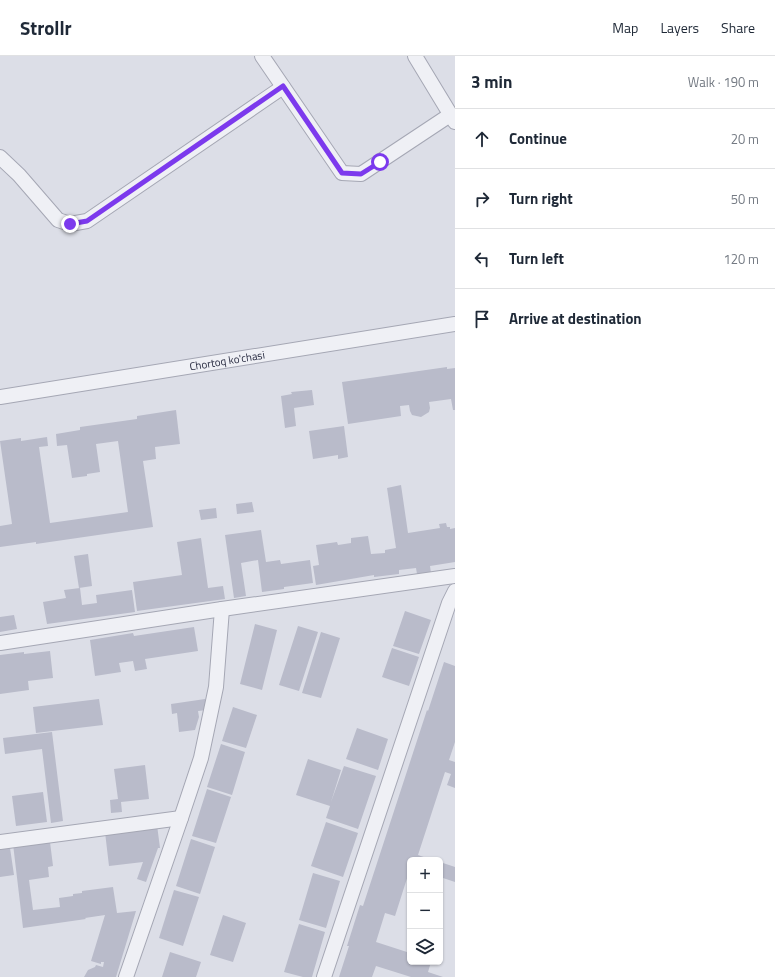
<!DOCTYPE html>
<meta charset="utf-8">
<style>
body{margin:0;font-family:"Titillium Web",sans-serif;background:#f2f2f3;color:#1f2937}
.controls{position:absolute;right:12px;bottom:12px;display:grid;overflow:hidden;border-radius:6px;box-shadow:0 1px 3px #0004}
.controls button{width:36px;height:36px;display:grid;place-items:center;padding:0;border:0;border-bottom:1px solid #e0e1e3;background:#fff;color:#1f2937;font:20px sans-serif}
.stop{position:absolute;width:12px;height:12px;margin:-9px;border:3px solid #7c3aed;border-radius:50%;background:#fff}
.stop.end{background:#7c3aed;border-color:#fff;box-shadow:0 1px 4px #0008}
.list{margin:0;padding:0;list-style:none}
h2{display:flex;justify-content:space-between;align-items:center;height:52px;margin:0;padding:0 16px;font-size:17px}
h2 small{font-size:13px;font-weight:400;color:#747a83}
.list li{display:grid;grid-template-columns:26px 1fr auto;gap:12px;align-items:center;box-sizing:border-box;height:60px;padding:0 16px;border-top:1px solid #e0e1e3}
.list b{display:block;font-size:15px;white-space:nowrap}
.list em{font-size:13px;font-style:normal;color:#747a83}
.icon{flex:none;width:22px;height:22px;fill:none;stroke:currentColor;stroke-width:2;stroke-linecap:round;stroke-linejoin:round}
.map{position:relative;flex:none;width:455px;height:921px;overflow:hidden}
header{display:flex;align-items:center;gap:24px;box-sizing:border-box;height:56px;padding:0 20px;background:#fff;border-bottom:1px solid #e0e1e3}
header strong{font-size:19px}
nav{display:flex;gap:22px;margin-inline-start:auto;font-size:14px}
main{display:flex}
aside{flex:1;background:#fff}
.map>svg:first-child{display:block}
</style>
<header>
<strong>Strollr</strong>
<nav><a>Map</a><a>Layers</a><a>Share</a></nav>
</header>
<main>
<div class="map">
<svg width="455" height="921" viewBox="0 0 455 921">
<rect width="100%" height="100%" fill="#dcdee7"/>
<path fill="#b9bbca" d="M447,311V313L455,312V354H453L451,343L429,346L430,352L429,356L421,361L412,359L410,355L409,349L400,350L401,360L348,368L342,326Z
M312,334L314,349L294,352L296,370L285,372L281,340L292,338L291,336Z
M176,354L180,388L155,391L156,403L143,405L153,471L36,488V486L0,491V470L12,468L0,385L21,382V385L47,381L48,390L39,391L50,467L128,456L118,385L96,388L100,416L87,418V420L72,422L67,389L57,390L56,378L80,374V371L137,363V360Z
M344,370L348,401L338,403V399L313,403L309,375Z
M401,429L408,477L440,472L439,468L446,467L447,471H450V473L455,472V506L430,510L431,517L417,518L416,512L399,514V518L374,521V519L316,529L313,510L319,509L316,489L337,486L338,489L351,487V482L368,480L371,498L385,497V494L396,492L387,432Z
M252,446L254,456L237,458L236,448Z
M216,452L217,462L201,464L199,454Z
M261,474L266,506L280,504L281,508L310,504L313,527L284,531V533L262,536L258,504L241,507L246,540L234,542L225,479Z
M201,482L208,532L223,530L225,543L137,555L133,526L182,519L177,486Z
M88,498L92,530L79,532L74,500Z
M80,532L82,549L97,547L96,539L132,534L135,556L47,568L43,546L66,542L64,534Z
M405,555L431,564L419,598L393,590Z
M14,559L17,573L0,576V561Z
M255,568L277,574L262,634L240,628Z
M298,570L318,576L299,635L279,629Z
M194,571L198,595L145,603L147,613L135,615L133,605L119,607L121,616L95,620L90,584L133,577L134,580Z
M321,576L340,582L321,642L302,637Z
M392,592L419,601L409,630L382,621Z
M50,595L53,622L28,625L29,634L0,638V599L24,596V598Z
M444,606L455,610V686L449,704L455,706V732L447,729L451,718L445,716L418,799L432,804H410V813L395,860L385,857L376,886L410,897V906H431L428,916L443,921H411L376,910L372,921H339L349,890H347L360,849L363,850L427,654L428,655Z
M99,643L103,669L36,677L33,651Z
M205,643L207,654L198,655L199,661L195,674L179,676L177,657L172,658L171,648Z
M233,651L257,659L246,692L222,685Z
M357,672L388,683L378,714L346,703Z
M52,676L63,765L51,767L42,693L5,698L3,682Z
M221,688L245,696L232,739L207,731Z
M308,703L341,714L331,746L344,710L376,720L358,773L326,762L330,750L296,739Z
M145,709L149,743L121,746L122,756L111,757L110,744L118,743L114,713Z
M207,733L231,741L216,787L192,780Z
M43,736L47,766L16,770L12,740Z
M326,766L358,777L343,821L311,810Z
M157,769L160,792H158L146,826L137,823L143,806L109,810L105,776Z
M44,783L45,787L50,786L53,810L48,811L49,821L29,824L33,854L60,851L59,842L73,840V838L82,837V835L113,831L117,857L136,855L116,921H84L88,914L95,911L96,909L103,911L104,906H101V908L91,905L105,859L85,862L86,863L23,872L13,788Z
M191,783L215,791L200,838L176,830Z
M10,792L14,819L0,821V793Z
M440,806L455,811V826L440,821Z
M313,817L340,825L326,872L299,864Z
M174,834L199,841L183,890L159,882Z
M223,859L246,867L233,906L210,899Z
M299,868L325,876L312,921H303L284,916Z
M170,896L201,906L196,921H162Z"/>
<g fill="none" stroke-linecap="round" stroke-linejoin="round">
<defs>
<g id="minor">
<path d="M262,0L342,117L361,118L450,59"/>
<path d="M415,0L455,66"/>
<path d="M0,101L19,119L58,164L70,168L87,165L283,31"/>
<path id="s1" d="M0,341L455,268"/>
<path d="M0,587L222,553L455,520"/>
<path d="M0,786L181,762"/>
<path d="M126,921L181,762L201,702L216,631L222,553"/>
<path d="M324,921L449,547L455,535"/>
</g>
</defs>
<use href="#minor" stroke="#a5a7b4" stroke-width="16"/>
<use href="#minor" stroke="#eff0f5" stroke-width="14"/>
</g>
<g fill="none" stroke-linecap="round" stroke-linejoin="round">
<path stroke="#7c3aed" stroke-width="5" d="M70,168L87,165L283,30L342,117L361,118L380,106"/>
</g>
<g text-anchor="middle" stroke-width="3" stroke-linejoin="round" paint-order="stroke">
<g font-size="11" fill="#25283e" stroke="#ebedf5">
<text dy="4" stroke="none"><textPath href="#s1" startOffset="230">Chortoq ko'chasi</textPath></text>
</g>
</g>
</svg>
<div class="controls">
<button>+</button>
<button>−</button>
<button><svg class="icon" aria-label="layers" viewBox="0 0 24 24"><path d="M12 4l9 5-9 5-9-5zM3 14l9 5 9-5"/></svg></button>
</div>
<div class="stop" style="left:380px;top:106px"></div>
<div class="stop end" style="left:70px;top:168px"></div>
</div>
<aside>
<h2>3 min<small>Walk · 190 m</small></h2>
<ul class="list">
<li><svg class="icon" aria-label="ahead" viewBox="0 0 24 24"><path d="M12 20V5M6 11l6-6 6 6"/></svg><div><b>Continue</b></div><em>20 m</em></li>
<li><svg class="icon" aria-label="right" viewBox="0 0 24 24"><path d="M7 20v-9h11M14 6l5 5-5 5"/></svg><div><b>Turn right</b></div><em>50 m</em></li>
<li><svg class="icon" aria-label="left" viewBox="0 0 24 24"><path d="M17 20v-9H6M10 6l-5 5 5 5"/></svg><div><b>Turn left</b></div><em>120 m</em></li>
<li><svg class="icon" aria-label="arrive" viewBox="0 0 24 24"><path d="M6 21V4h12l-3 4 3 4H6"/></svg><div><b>Arrive at destination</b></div></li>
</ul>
</aside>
</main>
